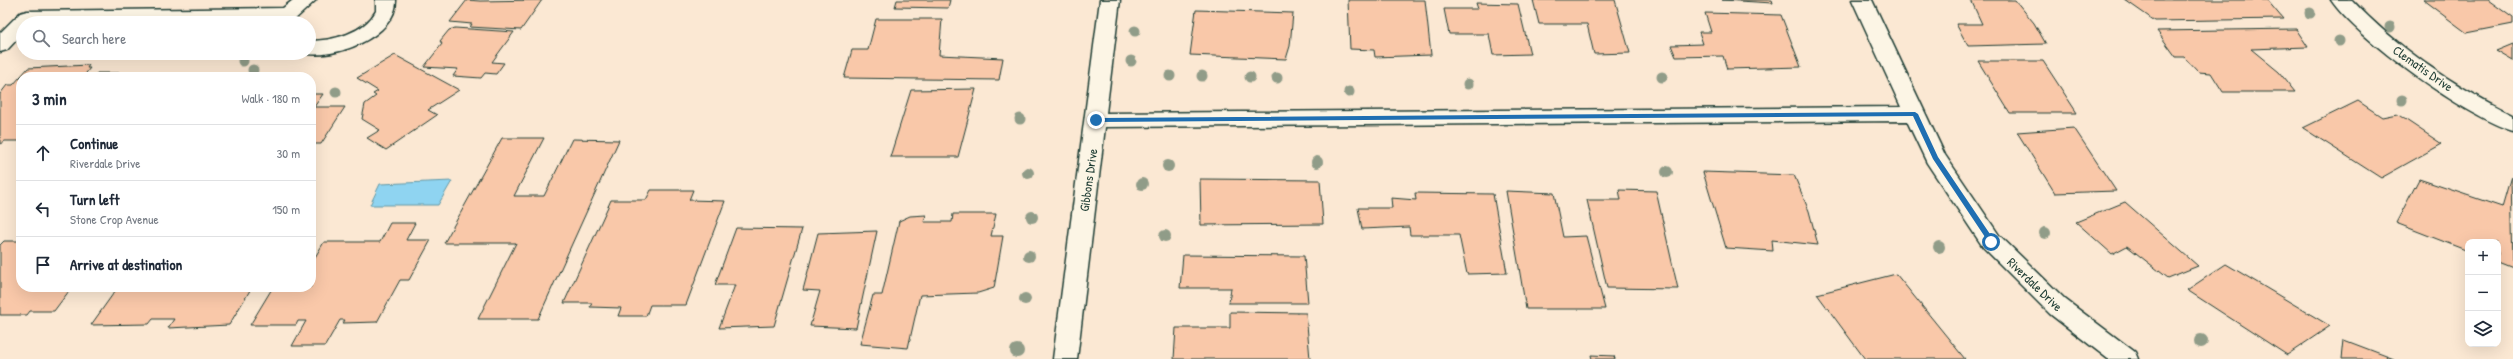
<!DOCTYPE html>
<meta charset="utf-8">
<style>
body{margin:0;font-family:"Patrick Hand",sans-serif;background:#f6f6f7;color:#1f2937}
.controls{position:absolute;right:12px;bottom:12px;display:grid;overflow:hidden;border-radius:8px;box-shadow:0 4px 16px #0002}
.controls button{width:36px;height:36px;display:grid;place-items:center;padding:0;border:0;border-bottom:1px solid #e0e1e3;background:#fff;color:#1f2937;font:20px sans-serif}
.stop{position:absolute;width:12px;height:12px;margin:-9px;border:3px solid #1f6fb2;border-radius:50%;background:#fff}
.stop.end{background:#1f6fb2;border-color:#fff;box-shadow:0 1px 4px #0008}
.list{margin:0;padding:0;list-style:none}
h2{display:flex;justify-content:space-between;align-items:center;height:52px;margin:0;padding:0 16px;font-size:17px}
h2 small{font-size:13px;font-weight:400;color:#747a83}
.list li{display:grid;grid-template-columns:26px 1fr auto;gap:12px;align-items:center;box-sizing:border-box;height:56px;padding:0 16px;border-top:1px solid #e0e1e3}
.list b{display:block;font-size:15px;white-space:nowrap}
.list p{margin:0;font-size:13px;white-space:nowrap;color:#747a83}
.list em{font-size:13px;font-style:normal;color:#747a83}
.icon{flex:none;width:22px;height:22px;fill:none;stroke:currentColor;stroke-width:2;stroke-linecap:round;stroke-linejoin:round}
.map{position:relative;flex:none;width:2513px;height:359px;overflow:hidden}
.search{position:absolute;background:#fff;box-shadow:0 4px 16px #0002;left:16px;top:16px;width:300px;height:44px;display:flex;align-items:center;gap:10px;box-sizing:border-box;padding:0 14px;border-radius:22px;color:#747a83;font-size:15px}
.panel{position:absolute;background:#fff;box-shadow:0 4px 16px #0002;left:16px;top:72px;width:300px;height:220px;border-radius:16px}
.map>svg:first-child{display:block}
</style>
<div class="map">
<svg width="2513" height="359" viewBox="0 0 2513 359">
<rect width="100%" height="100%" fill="#fbe8d3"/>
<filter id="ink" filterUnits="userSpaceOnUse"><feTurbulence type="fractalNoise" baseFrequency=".025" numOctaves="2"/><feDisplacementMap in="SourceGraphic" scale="8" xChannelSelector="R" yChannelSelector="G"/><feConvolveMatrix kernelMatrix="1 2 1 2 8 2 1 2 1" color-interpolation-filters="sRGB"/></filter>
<g filter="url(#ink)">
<path fill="#8fd4f1" stroke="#6298a5" d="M452,181L438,205H370L380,184Z"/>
<path fill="#f9c8a9" stroke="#1f3d34" d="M467,0L480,1L542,0L521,30L470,27L472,24L450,22Z
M897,0H950L948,8L895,7Z
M1348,0H1425L1431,55L1375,57L1374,50L1350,49Z
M1533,0H1615L1630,53L1594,54L1587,24H1539Z
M1722,0H1772L1773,3Z
M1971,0H2015L2034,23L2046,44L1968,46L1956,24H1982Z
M2125,0H2267L2283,19L2155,21Z
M2423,0H2488L2513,18V24L2467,33Z
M1476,3L1518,4L1530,54L1493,55L1489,34H1449L1444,9H1478Z
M1196,10L1293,13L1290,46L1286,59L1190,55Z
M1705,13L1781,15L1801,67L1727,69L1723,56L1676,57L1671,45L1703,44L1699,32H1711Z
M876,19H942L939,55L1003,58L999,80L844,78L852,50H868Z
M455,28L514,32L492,62L504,63L496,74L485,73L481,78L453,76L458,69L424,67L442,44L440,41L449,30Z
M2296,29L2308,47L2251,49L2279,72L2295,92H2223L2211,73L2198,72L2184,57H2176L2157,31Z
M2513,44V61L2496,51Z
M395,55L459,90L428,110L437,115L386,150L367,138L380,130L362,119L365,104L376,96L373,94L378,91L357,78Z
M1978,61H2043L2077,113H2010Z
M89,65L87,68H90L83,77H21V141H5L0,144V94L7,85H13L28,68Z
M97,73H152L149,77H94Z
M161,75H215L213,77H159Z
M976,89L958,157H890L911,90Z
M311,94H323L314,107H345L321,144H311Z
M2358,101L2382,117L2397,114L2442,144L2381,178L2303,128Z
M2074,128L2116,191L2055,193L2017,132Z
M502,138H544L514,196H544L572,139L619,140L538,319H478L516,243H444Z
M1703,172L1794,175L1809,211L1818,245L1772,240L1773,251L1726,248Z
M2511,176L2513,268L2498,262V242H2468V251L2396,223L2419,179L2502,207Z
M1200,179L1320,180L1323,224L1201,225Z
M651,190H693L689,200L725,201L686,305H650L646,316H618L621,308L590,307L592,303H564L611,200H646Z
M1619,190L1656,191L1678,289L1607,288L1587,200H1621Z
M1506,191L1554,193L1563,237L1586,236L1605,309H1526Z
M1415,193L1493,194L1507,273L1467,274L1459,235H1410L1409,227L1362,229L1358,208H1392L1391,198L1416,200Z
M2125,202L2198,266L2168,278L2127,246L2112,254L2076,222Z
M953,214H996L991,236H1003L994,288L978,293L920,295L908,348L860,344L873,295H882L899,221L910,216L926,215L924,222H952Z
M390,223H415L406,240H431L409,280H400L377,322L343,323L345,320H340L325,346H292L306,321H298L296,325H250L273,287H311V264L324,242H380Z
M736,228L802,229L774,326L719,328L735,285H715Z
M877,231L856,328L810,326L820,291L803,290L818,233Z
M4,241H21V259L19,262H21V287H72L54,311H30L27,315H0V245Z
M1183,255L1304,256L1308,303H1229L1231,288H1180Z
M2226,264L2330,326L2287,355L2187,290Z
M1896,274L1965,359H1865L1817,294Z
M118,287H252L229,325L168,328L174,319H153L149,324L91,325Z
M1230,312L1306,313L1310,359H1174L1176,328H1230Z
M2344,340L2394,359H2342Z
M1591,355L1614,356L1615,359H1592Z"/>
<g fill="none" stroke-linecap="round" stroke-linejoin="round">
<defs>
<path id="minor" d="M293,0H316L291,23H271L273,20L23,23V33L7,50L0,52V33L20,13L27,11L283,8Z
M376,0H396C397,36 334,61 303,53H309V41C333,41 364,33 376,11Z
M1100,0H1120L1106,113L1901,107L1852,0H1872L1945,155L1999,235L2066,300L2135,352L2138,359H2108L2050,314L1983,247L1927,163L1907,121L1105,127L1077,359H1053Z
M2331,0H2352C2397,48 2454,86 2513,115V131C2468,118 2357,39 2331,0Z"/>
</defs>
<use href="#minor" stroke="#1f3d34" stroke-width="3"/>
<use href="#minor" fill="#fcf5e5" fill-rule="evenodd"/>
</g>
<g fill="#909c88">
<circle cx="2310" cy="13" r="5.5"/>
<circle cx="2390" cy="27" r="5.5"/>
<circle cx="1135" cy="31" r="5.5"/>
<circle cx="2339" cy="41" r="5.5"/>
<circle cx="243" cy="61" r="5.5"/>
<circle cx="1131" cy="61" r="5.5"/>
<circle cx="253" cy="70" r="5.5"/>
<circle cx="1170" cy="76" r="5.5"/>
<circle cx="1202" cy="76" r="5.5"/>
<circle cx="1250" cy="77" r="5.5"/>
<circle cx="1662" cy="77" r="5.5"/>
<circle cx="1277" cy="78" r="5.5"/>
<circle cx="1468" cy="84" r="5.5"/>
<circle cx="336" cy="92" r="5.5"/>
<circle cx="1349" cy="92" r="5.5"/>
<circle cx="2402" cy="100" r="5.5"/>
<circle cx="1020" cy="119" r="5.5"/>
<circle cx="1317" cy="162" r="6"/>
<circle cx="1168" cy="166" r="6"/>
<circle cx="1667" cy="172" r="6"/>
<circle cx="1028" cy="173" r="6"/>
<circle cx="1142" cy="184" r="6"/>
<circle cx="1032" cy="217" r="6"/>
<circle cx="2045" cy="233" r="6"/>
<circle cx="1165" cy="236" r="6"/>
<circle cx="1939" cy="247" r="6"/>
<circle cx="1029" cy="256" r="6"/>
<circle cx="1025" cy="299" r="6"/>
<circle cx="2201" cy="341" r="7"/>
<circle cx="1017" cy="351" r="7"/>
</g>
</g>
<path fill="#1f6fb2" d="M1915,112L1918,114L1938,157L1994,240V243H1989L1933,159L1913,116L1096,122L1093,120L1096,118Z"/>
<g text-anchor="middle" stroke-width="3" stroke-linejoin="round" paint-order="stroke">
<g font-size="13" fill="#1f3d34" stroke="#fcf5e5">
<text transform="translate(2423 68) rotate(35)" y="5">Clematis Drive</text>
<text transform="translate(1088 180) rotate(-82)" y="5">Gibbons Drive</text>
<text transform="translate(2035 284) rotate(44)" y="5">Riverdale Drive</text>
</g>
</g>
</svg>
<div class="controls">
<button>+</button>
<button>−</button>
<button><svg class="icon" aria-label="layers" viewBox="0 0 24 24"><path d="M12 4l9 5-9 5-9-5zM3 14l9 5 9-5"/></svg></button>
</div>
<div class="stop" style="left:1991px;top:242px"></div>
<div class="stop end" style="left:1096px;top:120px"></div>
<div class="search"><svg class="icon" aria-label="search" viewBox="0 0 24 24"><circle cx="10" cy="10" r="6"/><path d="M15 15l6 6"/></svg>Search here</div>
<section class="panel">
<h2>3 min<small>Walk · 180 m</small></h2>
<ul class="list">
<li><svg class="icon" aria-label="ahead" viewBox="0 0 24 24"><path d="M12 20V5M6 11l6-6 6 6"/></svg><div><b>Continue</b><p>Riverdale Drive</p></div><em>30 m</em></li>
<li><svg class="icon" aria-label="left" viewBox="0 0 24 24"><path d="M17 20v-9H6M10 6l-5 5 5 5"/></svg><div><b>Turn left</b><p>Stone Crop Avenue</p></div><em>150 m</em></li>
<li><svg class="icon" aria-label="arrive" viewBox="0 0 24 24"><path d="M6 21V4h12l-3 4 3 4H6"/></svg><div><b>Arrive at destination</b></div></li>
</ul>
</section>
</div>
